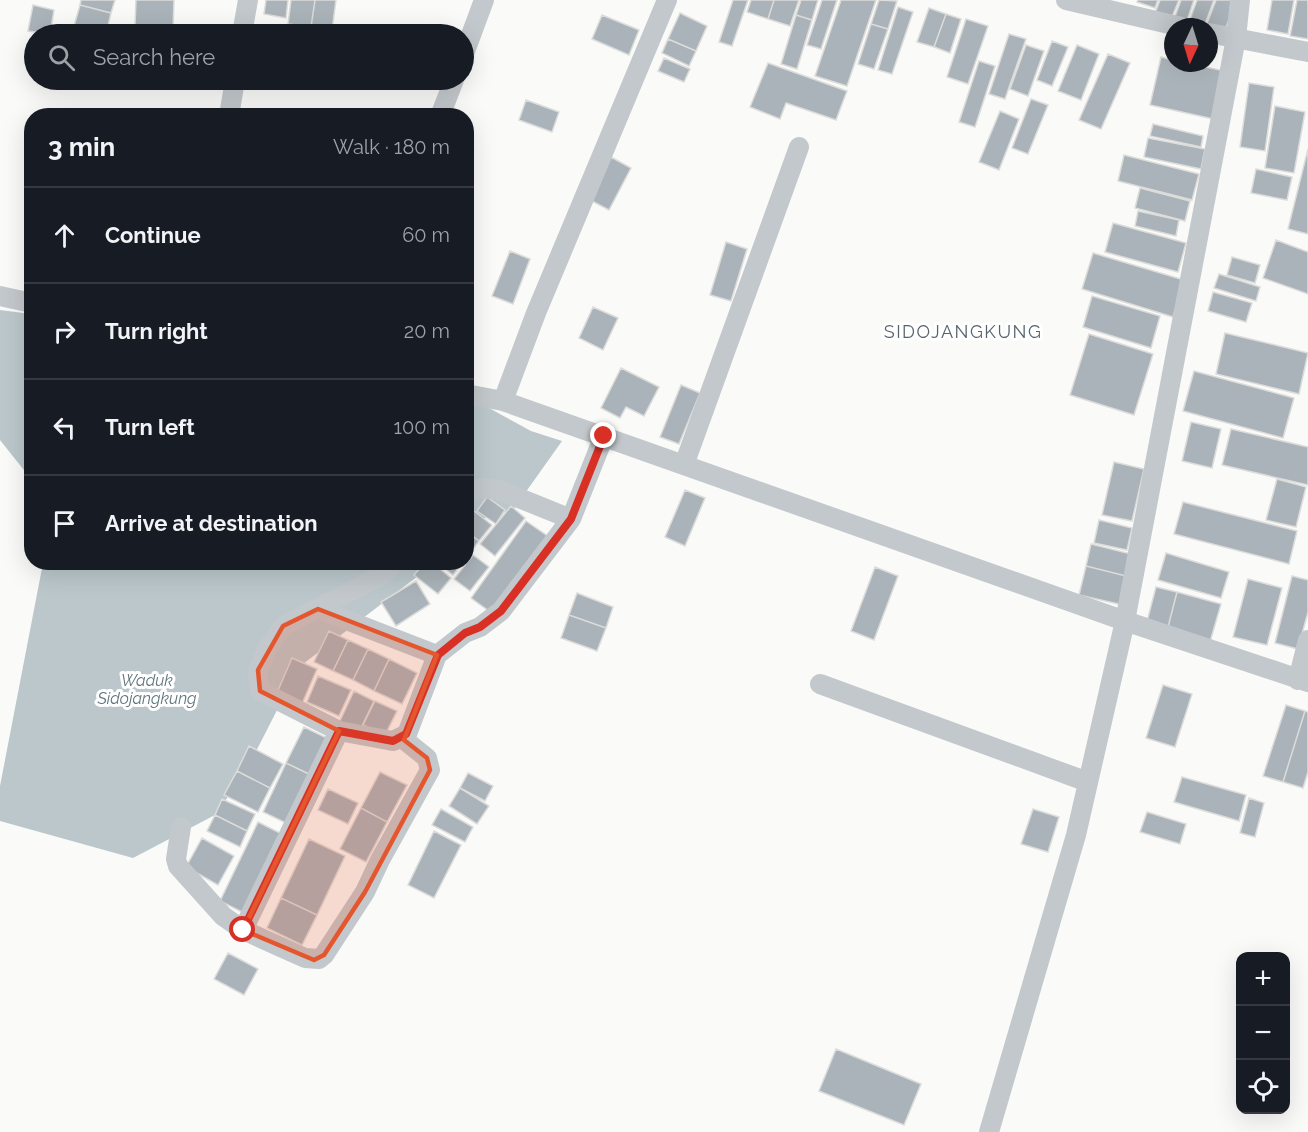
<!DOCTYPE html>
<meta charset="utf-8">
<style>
body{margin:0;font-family:Raleway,sans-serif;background:#20242c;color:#f1f3f6}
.controls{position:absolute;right:18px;bottom:18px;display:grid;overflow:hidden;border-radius:12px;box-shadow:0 6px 24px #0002}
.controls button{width:54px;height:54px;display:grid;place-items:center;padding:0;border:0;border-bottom:2px solid #363941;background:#171b24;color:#f1f3f6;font:30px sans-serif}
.compass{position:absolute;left:1164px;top:18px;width:54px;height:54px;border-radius:50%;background:#171b24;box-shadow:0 6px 24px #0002;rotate:184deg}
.stop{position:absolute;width:18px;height:18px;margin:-14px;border:4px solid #d93025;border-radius:50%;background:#fff}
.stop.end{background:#d93025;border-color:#fff;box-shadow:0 2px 6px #0008}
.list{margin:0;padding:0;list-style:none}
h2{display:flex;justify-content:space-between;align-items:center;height:78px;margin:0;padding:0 24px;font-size:26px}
h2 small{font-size:20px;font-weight:400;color:#9ea1a6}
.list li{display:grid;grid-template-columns:39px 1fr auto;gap:18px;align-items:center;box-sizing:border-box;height:96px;padding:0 24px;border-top:2px solid #363941}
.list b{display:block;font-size:22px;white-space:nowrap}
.list em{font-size:20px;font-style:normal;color:#9ea1a6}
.icon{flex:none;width:33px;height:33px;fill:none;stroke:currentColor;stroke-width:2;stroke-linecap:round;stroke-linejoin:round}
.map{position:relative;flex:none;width:1308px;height:1132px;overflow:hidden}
.search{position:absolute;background:#171b24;box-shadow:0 6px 24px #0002;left:24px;top:24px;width:450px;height:66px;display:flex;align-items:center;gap:15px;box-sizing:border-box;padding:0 21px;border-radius:33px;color:#9ea1a6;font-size:22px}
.panel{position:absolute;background:#171b24;box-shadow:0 6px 24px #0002;left:24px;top:108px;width:450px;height:462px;border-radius:24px}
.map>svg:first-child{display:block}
</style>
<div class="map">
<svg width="1308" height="1132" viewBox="0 0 1308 1132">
<rect width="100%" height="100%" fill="#fafaf8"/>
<path fill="#bbc7cb" d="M0,310L31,314V479L0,440Z
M467,396L531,431L562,441L513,510L467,523Z
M43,563H430L418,576L299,667L245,773L215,815L133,858L0,821V786Z"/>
<path fill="#aab3b9" stroke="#dcdcda" stroke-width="1.5" d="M81,0H115L111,13L80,5Z
M136,0H174L173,28L135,26Z
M266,0H288L286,18L264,14Z
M291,0H315L311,27L288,24Z
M315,0H336L332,30L311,27Z
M733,0H748L732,46L719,42Z
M751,0H774L768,19L747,12Z
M774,0H799L790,26L768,19Z
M801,0H818L812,20L796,15Z
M822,0H837L821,49L807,45Z
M841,0H876L847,86L815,76Z
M879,0L897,1L888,29L871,24Z
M1138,0H1158L1155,8L1137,2Z
M1160,0H1179L1171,19L1155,13Z
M1181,0H1194L1185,26L1173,22Z
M1197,0H1214L1204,27L1189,22Z
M1216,0H1236L1224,33L1206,26Z
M1272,0H1294L1288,34L1267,30Z
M1297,0H1308V39L1290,36Z
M33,5L54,10L50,34L28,31Z
M80,5L111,13L106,34H91L73,30Z
M898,7L913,12L892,74L878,70Z
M929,8L946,14L934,47L917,42Z
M680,13L707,26L696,51L668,39Z
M946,14L961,19L950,53L934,47Z
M602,15L639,30L629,55L592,39Z
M796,15L812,20L797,69L781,64Z
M966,19L988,26L968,84L947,77Z
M871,24L888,29L874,69L858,64Z
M1009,34L1026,39L1005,99L989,94Z
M668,39L696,51L689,66L662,53Z
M1052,41L1068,47L1052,86L1037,80Z
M1026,45L1044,51L1028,96L1010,89Z
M1077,45L1099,54L1081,100L1058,91Z
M1108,54L1130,63L1101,129L1079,120Z
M1161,57L1173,60V63H1188L1229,72L1218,120L1150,105Z
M664,58L690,69L684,82L658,71Z
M979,61L995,66L975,127L959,122Z
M768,63L847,91L836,120L786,103L780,119L750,107Z
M1249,83L1274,87L1265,151L1240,147Z
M1031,99L1048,105L1028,154L1012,148Z
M526,100L559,112L552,132L519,120Z
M1275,106L1305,112L1294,173L1265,168Z
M1000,111L1019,119L999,170L979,162Z
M1153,124L1203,136L1201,147L1150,136Z
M1148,138L1205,149L1201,169L1144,157Z
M1308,149V234L1288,229Z
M1124,155L1199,174L1192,200L1118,181Z
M611,157L631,168L609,210L588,199Z
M1256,169L1292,177L1287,200L1251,193Z
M1140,188L1190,201L1185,221L1135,208Z
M1138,211L1179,220L1176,236L1135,226Z
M1113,223L1186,243L1178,272L1105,252Z
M1276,240L1308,252V294L1263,278Z
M726,242L747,249L731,301L710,295Z
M510,251L530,259L513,304L492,296Z
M1093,253L1184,280L1173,317L1082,289Z
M1232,257L1260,265L1255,283L1227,275Z
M1219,274L1260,287L1256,301L1214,288Z
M1213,292L1252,303L1246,322L1208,311Z
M1092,296L1160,316L1151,348L1083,327Z
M593,307L618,318L603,350L579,338Z
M1225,333L1308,353L1299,394L1216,374Z
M1089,334L1153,354L1134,415L1070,395Z
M621,368L659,387L644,416L626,407L620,418L601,408Z
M1194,371L1294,398L1283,438L1183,411Z
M681,385L700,393L679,444L660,437Z
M1191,422L1221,429L1212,468L1182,461Z
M1231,429L1308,447V485L1222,465Z
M1114,462L1144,469L1132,521L1102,515Z
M1277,479L1306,487L1296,527L1266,520Z
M685,490L705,498L685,546L665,537Z
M487,497L505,510L496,524L477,511Z
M1183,502L1297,531L1289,564L1174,534Z
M511,506L525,518L495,556L480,544Z
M470,508L492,525L479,541L466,531V513Z
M1099,520L1132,528L1127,550L1094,543Z
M526,521L549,537L493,614L471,598Z
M466,531L479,541L466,558Z
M1091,544L1135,555L1130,577L1086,566Z
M1166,553L1229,572L1221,598L1158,580Z
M473,555L489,567L470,591L454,579Z
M425,562H432L451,578L438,594L414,575Z
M436,562H463L453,575Z
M1086,566L1130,577L1123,605L1079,595Z
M875,567L898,576L874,640L851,631Z
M1292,576L1308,580V612L1298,649L1275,643Z
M1248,579L1282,588L1267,645L1233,637Z
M416,581L430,604L396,626L381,602Z
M1156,587L1177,592L1167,631L1146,625Z
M1177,592L1221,604L1210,642L1167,631Z
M577,593L613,607L606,628L569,615Z
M569,615L606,628L597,651L561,638Z
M329,631L348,640L333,671L314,662Z
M348,640L368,649L353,680L333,671Z
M368,649L389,659L374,691L353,680Z
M292,658L317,669L301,706L276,695Z
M389,659L417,673L402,704L374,691Z
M318,676L351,690L339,716L307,702Z
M1163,685L1192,694L1175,747L1146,738Z
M354,691L374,701L359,732L339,723Z
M375,701L397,711L385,735L363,725Z
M1286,705L1305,711L1283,782L1263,776Z
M1305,711L1308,712V772L1303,788L1283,782Z
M304,727L329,739L311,775L286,763Z
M249,746L283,764L270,788L237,771Z
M286,763L311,775L288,824L263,812Z
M237,771L270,788L258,812L224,795Z
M380,772L407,785L387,822L361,808Z
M468,773L493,786L485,801L460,788Z
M1182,777L1246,795L1239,821L1174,802Z
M460,788L489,806L477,824L449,806Z
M328,789L358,803L348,824L318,810Z
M1249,798L1264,803L1255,837L1240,833Z
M222,799L255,814L247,831L215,815Z
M361,808L387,822L366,862L340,849Z
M441,809L473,827L465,842L432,825Z
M1033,809L1059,817L1048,852L1021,844Z
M1147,812L1186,824L1180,844L1140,832Z
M215,815L247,831L240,847L207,831Z
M258,822L282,834L244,913L220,901Z
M434,831L461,845L434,898L408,885Z
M202,838L234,856L218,885L186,867Z
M309,839L345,856L317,915L281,898Z
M281,898L317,915L302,945L267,928Z
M228,953L258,969L244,995L214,979Z
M836,1049L921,1084L904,1125L819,1091Z"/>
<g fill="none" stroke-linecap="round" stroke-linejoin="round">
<path stroke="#c3c8cc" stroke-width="20" d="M1066,0L1182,27
M1209,33L1308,52
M242,34L248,0
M464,54L484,0
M229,116L235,80
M440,116L454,80
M0,296L32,303
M466,394L503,401L1125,621L1308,682
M503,401L536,313L667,0
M684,465L799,147
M466,493L481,488L499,490L571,519L604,436
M397,562L384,574L283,626L268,647L258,670V681L260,691L339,731L393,741L407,734L437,655L465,633L480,627L501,611L571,519
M318,609L437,655
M1298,680L1308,640
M820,684L1088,782
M181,827L176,859L178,866L223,916L243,930L305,958L319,959L324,955L365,892L380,860L430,770L427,758L402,738
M243,930L339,731
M989,1132L1076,835L1125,621L1236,38L1240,0"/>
</g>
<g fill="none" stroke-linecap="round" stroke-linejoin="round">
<path stroke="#d93025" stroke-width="8" d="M243,930L339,731L393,741L406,734L438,655L465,633L480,627L501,611L571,519L604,436"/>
</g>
<path fill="#e4572e" fill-opacity="0.2" stroke="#e4572e" stroke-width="4.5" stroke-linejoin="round" d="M318,609L437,655L404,740L427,758L430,770L365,892L324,955L314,960L243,930L339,731L260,691L258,670L283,626Z"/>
<g text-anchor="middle" stroke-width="6" stroke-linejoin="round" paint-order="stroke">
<g font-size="16" font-style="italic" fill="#60757c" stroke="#fff">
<text x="147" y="686">Waduk<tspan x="147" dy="18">Sidojangkung</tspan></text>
</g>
<g font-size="18" letter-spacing="1.5" fill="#57646e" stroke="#fff">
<text x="963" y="338">SIDOJANGKUNG</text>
</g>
</g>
</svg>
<div class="controls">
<button>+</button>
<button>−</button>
<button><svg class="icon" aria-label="locate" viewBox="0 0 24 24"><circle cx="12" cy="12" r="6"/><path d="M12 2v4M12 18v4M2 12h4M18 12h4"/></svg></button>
</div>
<svg class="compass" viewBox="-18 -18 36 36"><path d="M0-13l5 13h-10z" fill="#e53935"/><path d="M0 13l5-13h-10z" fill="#9ea1a6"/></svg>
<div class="stop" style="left:243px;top:930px"></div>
<div class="stop end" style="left:604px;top:436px"></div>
<div class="search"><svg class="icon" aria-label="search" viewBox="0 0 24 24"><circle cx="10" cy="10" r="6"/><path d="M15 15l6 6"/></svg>Search here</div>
<section class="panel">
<h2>3 min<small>Walk · 180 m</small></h2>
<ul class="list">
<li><svg class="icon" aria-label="ahead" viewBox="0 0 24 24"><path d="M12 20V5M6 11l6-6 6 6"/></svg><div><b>Continue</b></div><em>60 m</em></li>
<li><svg class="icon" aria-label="right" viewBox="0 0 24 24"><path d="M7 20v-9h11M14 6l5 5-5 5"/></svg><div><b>Turn right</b></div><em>20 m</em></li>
<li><svg class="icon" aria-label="left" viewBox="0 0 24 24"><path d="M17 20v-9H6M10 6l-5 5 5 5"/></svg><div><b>Turn left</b></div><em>100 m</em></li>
<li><svg class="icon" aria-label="arrive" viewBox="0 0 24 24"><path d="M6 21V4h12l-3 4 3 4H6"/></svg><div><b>Arrive at destination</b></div></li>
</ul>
</section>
</div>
